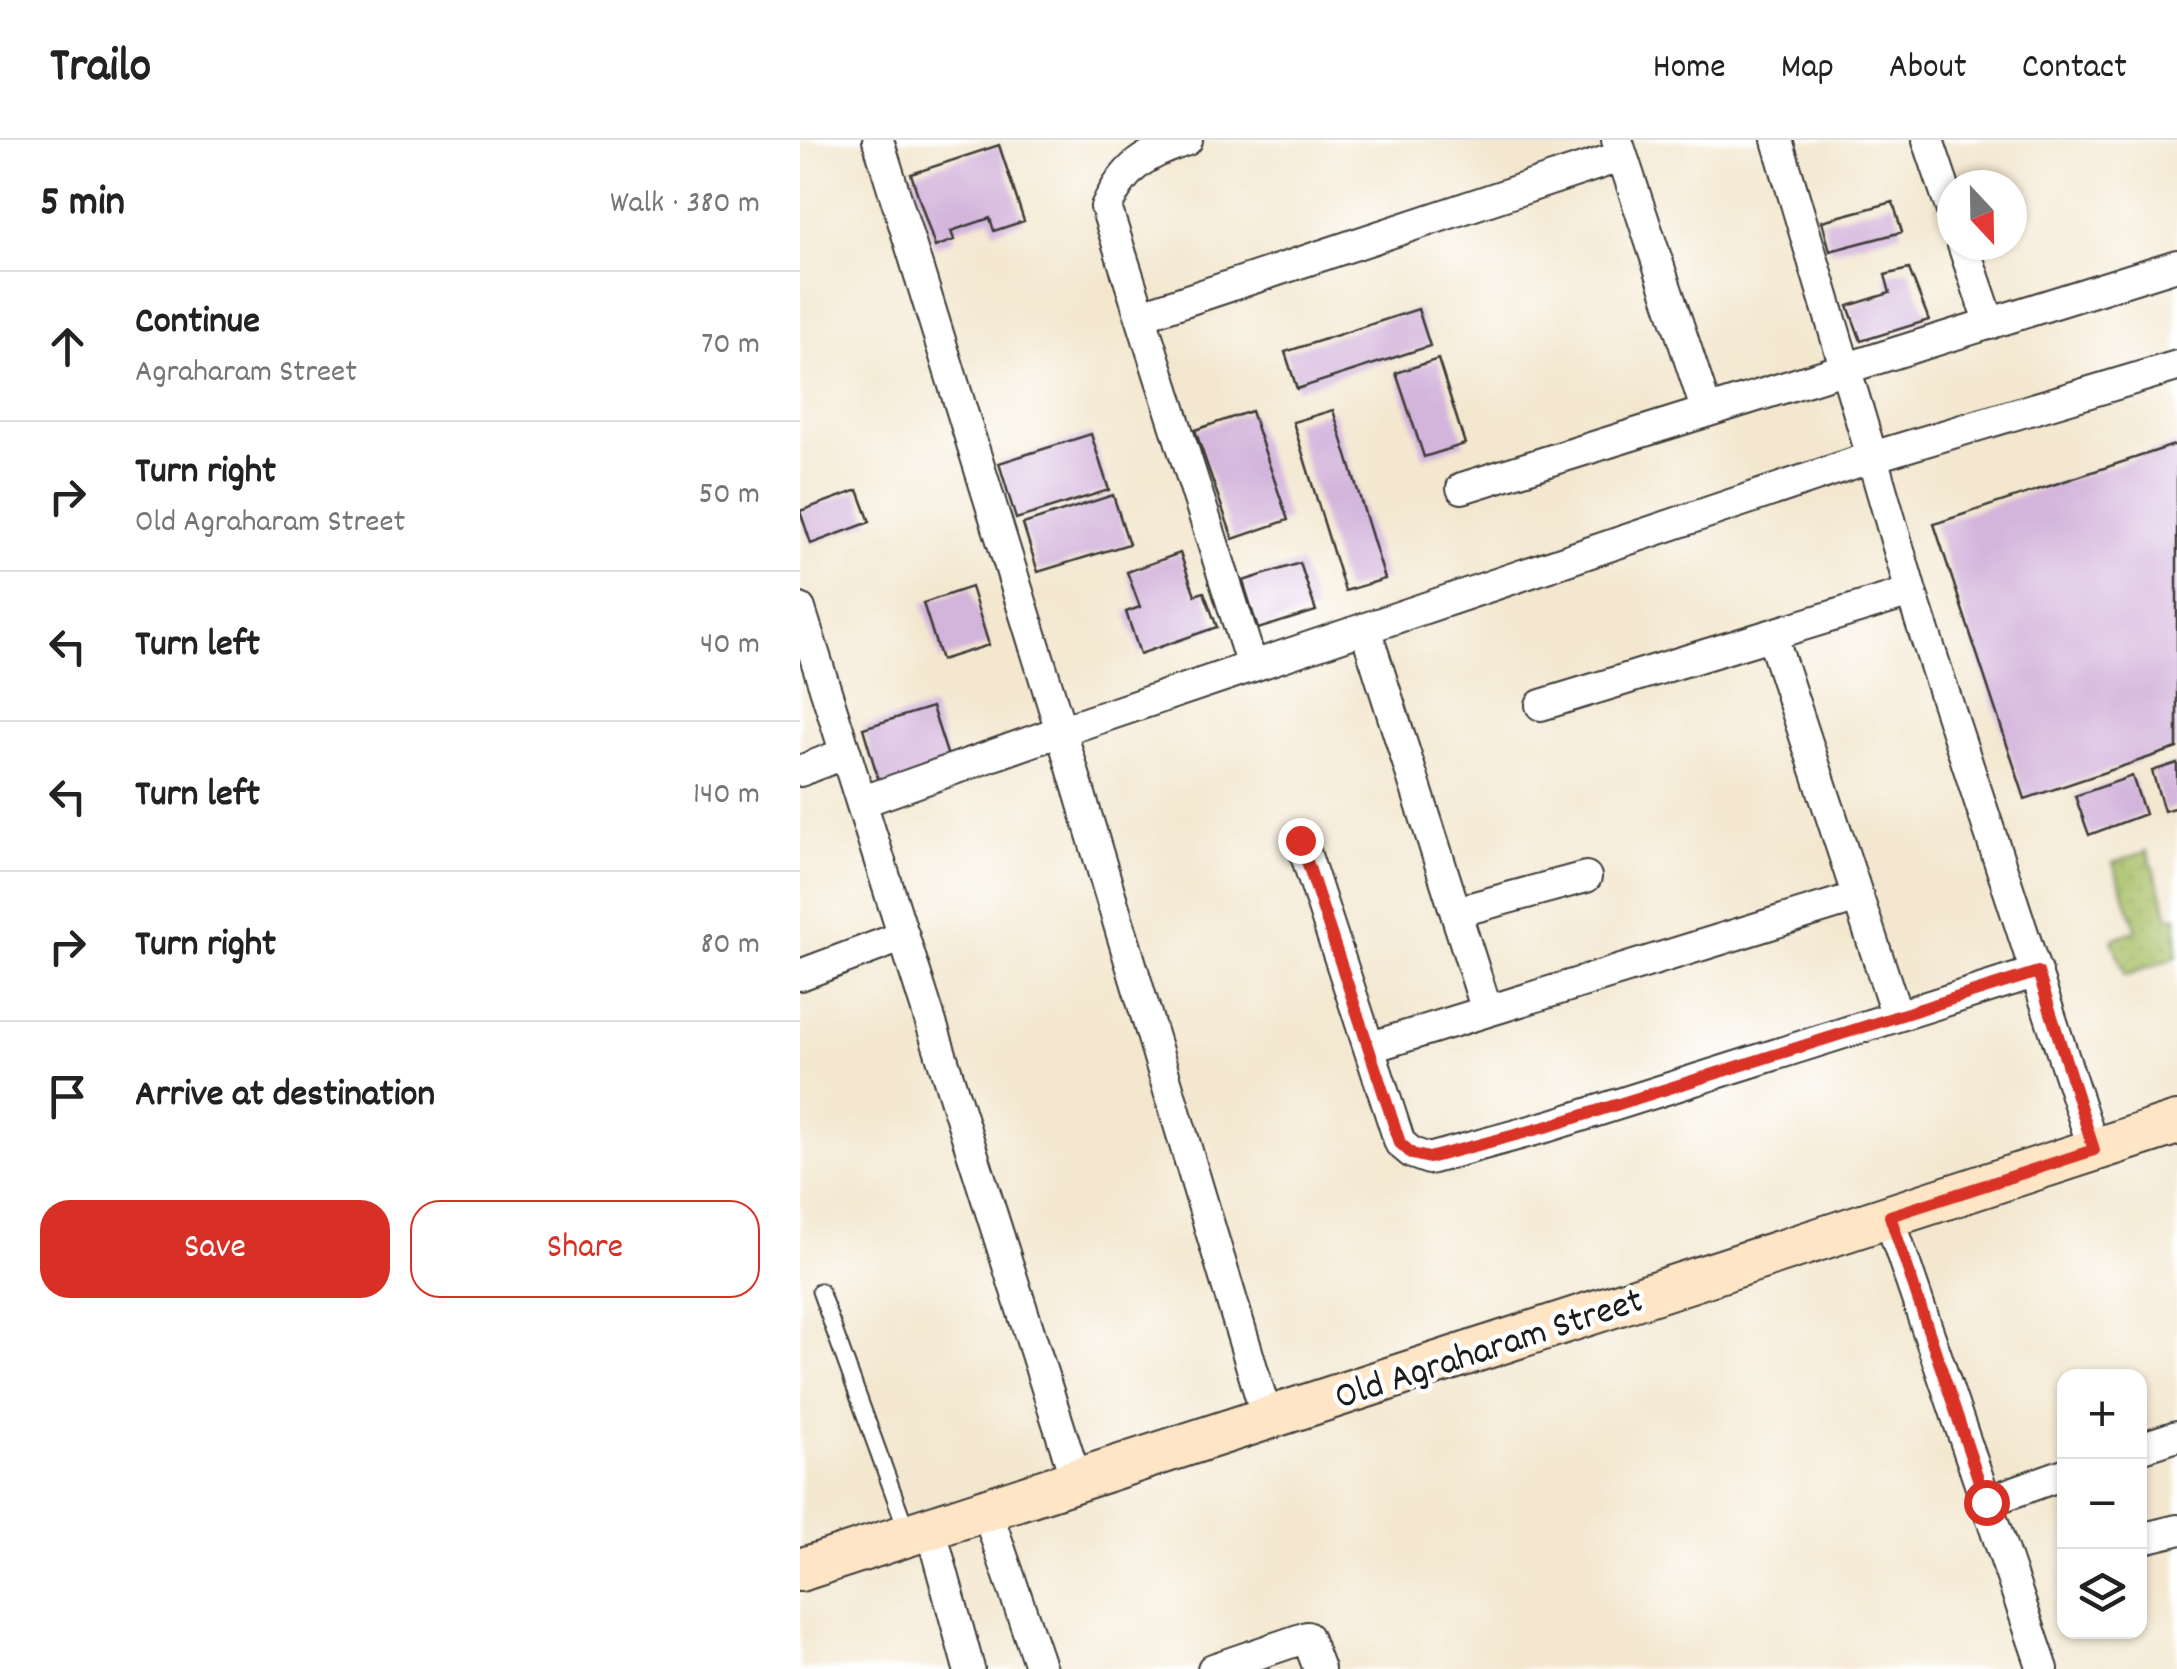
<!DOCTYPE html>
<meta charset="utf-8">
<style>
body{margin:0;font-family:Dekko,sans-serif;background:#f2f2f2;color:#222}
.controls{position:absolute;right:30px;bottom:30px;display:grid;overflow:hidden;border-radius:20px;box-shadow:0 2px 8px #0004}
.controls button{width:90px;height:90px;display:grid;place-items:center;padding:0;border:0;border-bottom:2px solid #e0e0e0;background:#fff;color:#222;font:50px sans-serif}
.compass{position:absolute;left:1137px;top:30px;width:90px;height:90px;border-radius:50%;background:#fff;box-shadow:0 2px 8px #0004;rotate:158deg}
.stop{position:absolute;width:30px;height:30px;margin:-22px;border:8px solid #d93025;border-radius:50%;background:#fff}
.stop.end{background:#d93025;border-color:#fff;box-shadow:0 2px 10px #0008}
.list{margin:0;padding:0;list-style:none}
h2{display:flex;justify-content:space-between;align-items:center;height:130px;margin:0;padding:0 40px;font-size:42px}
h2 small{font-size:32px;font-weight:400;color:#767676}
.list li{display:grid;grid-template-columns:65px 1fr auto;gap:30px;align-items:center;box-sizing:border-box;height:150px;padding:0 40px;border-top:2px solid #e0e0e0}
.list b{display:block;font-size:38px;white-space:nowrap}
.list p{margin:0;font-size:32px;white-space:nowrap;color:#767676}
.list em{font-size:32px;font-style:normal;color:#767676}
.actions{display:flex;gap:20px;padding:30px 40px}
.actions a{flex:1;padding:22px 0;border:2px solid #d93025;border-radius:30px;text-align:center;font-size:35px;color:#d93025}
.actions .main{background:#d93025;color:#fff}
.icon{flex:none;width:55px;height:55px;fill:none;stroke:currentColor;stroke-width:2;stroke-linecap:round;stroke-linejoin:round}
.map{position:relative;flex:none;width:1377px;height:1529px;overflow:hidden}
header{display:flex;align-items:center;gap:60px;box-sizing:border-box;height:140px;padding:0 50px;background:#fff;border-bottom:2px solid #e0e0e0}
header strong{font-size:48px}
nav{display:flex;gap:55px;margin-inline-start:auto;font-size:35px}
main{display:flex}
aside{flex:1;background:#fff}
.map>svg:first-child{display:block}
</style>
<header>
<strong>Trailo</strong>
<nav><a>Home</a><a>Map</a><a>About</a><a>Contact</a></nav>
</header>
<main>
<aside>
<h2>5 min<small>Walk · 380 m</small></h2>
<ul class="list">
<li><svg class="icon" aria-label="ahead" viewBox="0 0 24 24"><path d="M12 20V5M6 11l6-6 6 6"/></svg><div><b>Continue</b><p>Agraharam Street</p></div><em>70 m</em></li>
<li><svg class="icon" aria-label="right" viewBox="0 0 24 24"><path d="M7 20v-9h11M14 6l5 5-5 5"/></svg><div><b>Turn right</b><p>Old Agraharam Street</p></div><em>50 m</em></li>
<li><svg class="icon" aria-label="left" viewBox="0 0 24 24"><path d="M17 20v-9H6M10 6l-5 5 5 5"/></svg><div><b>Turn left</b></div><em>40 m</em></li>
<li><svg class="icon" aria-label="left" viewBox="0 0 24 24"><path d="M17 20v-9H6M10 6l-5 5 5 5"/></svg><div><b>Turn left</b></div><em>140 m</em></li>
<li><svg class="icon" aria-label="right" viewBox="0 0 24 24"><path d="M7 20v-9h11M14 6l5 5-5 5"/></svg><div><b>Turn right</b></div><em>80 m</em></li>
<li><svg class="icon" aria-label="arrive" viewBox="0 0 24 24"><path d="M6 21V4h12l-3 4 3 4H6"/></svg><div><b>Arrive at destination</b></div></li>
</ul>
<div class="actions"><a class="main">Save</a><a>Share</a></div>
</aside>
<div class="map">
<svg width="1377" height="1529" viewBox="0 0 1377 1529">
<defs>
<pattern id="park-dots" width="8" height="8" patternUnits="userSpaceOnUse" patternTransform="scale(2.5)"><rect width="8" height="8" fill="#a7bf65"/><path d="M2 2h.1M6 6h.1" fill="none" stroke="#8fa457" stroke-width="1.8" stroke-linecap="round"/></pattern>
</defs>
<rect width="100%" height="100%" fill="#fff"/>
<filter id="ink" filterUnits="userSpaceOnUse"><feTurbulence type="fractalNoise" baseFrequency=".01" numOctaves="2"/><feDisplacementMap in="SourceGraphic" scale="20" xChannelSelector="R" yChannelSelector="G"/><feConvolveMatrix kernelMatrix="1 2 1 2 8 2 1 2 1" color-interpolation-filters="sRGB"/></filter>
<filter id="wash" filterUnits="userSpaceOnUse"><feTurbulence type="fractalNoise" baseFrequency=".0048" numOctaves="4" result="noise"/><feDisplacementMap in="SourceGraphic" scale="40" xChannelSelector="R" yChannelSelector="G"/><feGaussianBlur stdDeviation="2.25" result="paint"/><feColorMatrix in="noise" values="0 0 0 0 0 0 0 0 0 0 0 0 0 0 0 0 0 1.4 0 .05"/><feComposite in="paint" operator="in"/></filter>
<g filter="url(#wash)">
<rect width="100%" height="100%" fill="#f3e7cf"/>
<path fill="url(#park-dots)" stroke="#626e40" stroke-width="2.5" d="M1347,711L1370,778L1377,776V817L1325,836L1312,799L1337,790L1313,723Z"/>
<g id="blocks">
<path fill="#d3b4db" d="M199,5L224,81L194,91L190,78L151,91L154,100L135,107L111,34Z
M1093,62L1102,92L1030,111L1022,81Z
M1109,129L1129,180L1061,201L1048,166L1090,153L1085,135Z
M618,169L630,206L497,249L485,212Z
M638,219L665,304L624,317L596,233Z
M533,270L585,439L545,451L493,282Z
M451,271L488,380L433,399L395,290Z
M291,294L309,350L216,379L199,323Z
M1377,304V608L1225,659L1134,384Z
M58,350L70,382L11,404L0,371Z
M313,355L329,404L238,432L223,384Z
M380,413L395,455L404,452L417,487L340,514L326,472L340,467L327,432Z
M500,423L516,471L458,489L443,441Z
M171,447L189,505L141,520L123,463Z
M132,567L151,626L81,648L63,588Z
M1377,623V667L1364,671L1352,631Z
M1332,636L1345,674L1289,695L1275,656Z"/>
</g>
</g>
<g filter="url(#ink)">
<use href="#blocks" fill-opacity="0" stroke="#3c3a37" stroke-width="2.5"/>
<g fill="none" stroke-linecap="round" stroke-linejoin="round">
<defs>
<path id="lane" d="M20,1151L107,1391"/>
<path id="street" d="M78,0L261,591L1072,317L977,0
M387,0C344,15 326,25 306,67L452,526
M817,0L906,269
M1128,0L1152,71
M1163,105L1190,184
M342,175L822,16
M662,348L1377,125
M1111,452L1072,317L1377,226
M0,469L61,662
M565,488L687,871
M972,496L1097,876
M741,565L1111,452L1294,1010
M0,631L46,613
M501,700L600,1003L612,1013L629,1019L749,986L1237,832
M656,772L786,737
M0,835L104,796
M571,907L1058,757
M1089,1077L1243,1529
M1340,1308L1377,1296
M276,1340L61,662L261,591L467,1278
M1186,1362L1264,1334
M186,1369L241,1529
M130,1387L169,1529
M1340,1399L1377,1390
M413,1529L507,1497L519,1529"/>
<path id="secondary" d="M0,1430L1377,983"/>
</defs>
<use href="#lane" stroke="#3c3a37" stroke-width="19"/>
<use href="#street" stroke="#3c3a37" stroke-width="34"/>
<use href="#secondary" stroke="#3c3a37" stroke-width="46"/>
<use href="#lane" stroke="#fff" stroke-width="15"/>
<use href="#street" stroke="#fff" stroke-width="30"/>
<use href="#secondary" stroke="#fee5c5" stroke-width="42"/>
</g>
</g>
<g fill="none" stroke-linecap="round" stroke-linejoin="round" filter="url(#ink)">
<path stroke="#d93025" stroke-width="12" d="M500,700L600,1003L612,1014L629,1018L749,986L1238,832L1294,1010L1090,1076L1186,1362"/>
</g>
<g text-anchor="middle" stroke-width="9" stroke-linejoin="round" paint-order="stroke">
<g font-size="38" fill="#1c1c1c" stroke="#fff">
<text transform="translate(688 1206) rotate(-18)" y="13">Old Agraharam Street</text>
</g>
</g>
</svg>
<div class="controls">
<button>+</button>
<button>−</button>
<button><svg class="icon" aria-label="layers" viewBox="0 0 24 24"><path d="M12 4l9 5-9 5-9-5zM3 14l9 5 9-5"/></svg></button>
</div>
<svg class="compass" viewBox="-18 -18 36 36"><path d="M0-13l5 13h-10z" fill="#e53935"/><path d="M0 13l5-13h-10z" fill="#767676"/></svg>
<div class="stop" style="left:1186px;top:1362px"></div>
<div class="stop end" style="left:500px;top:700px"></div>
</div>
</main>
